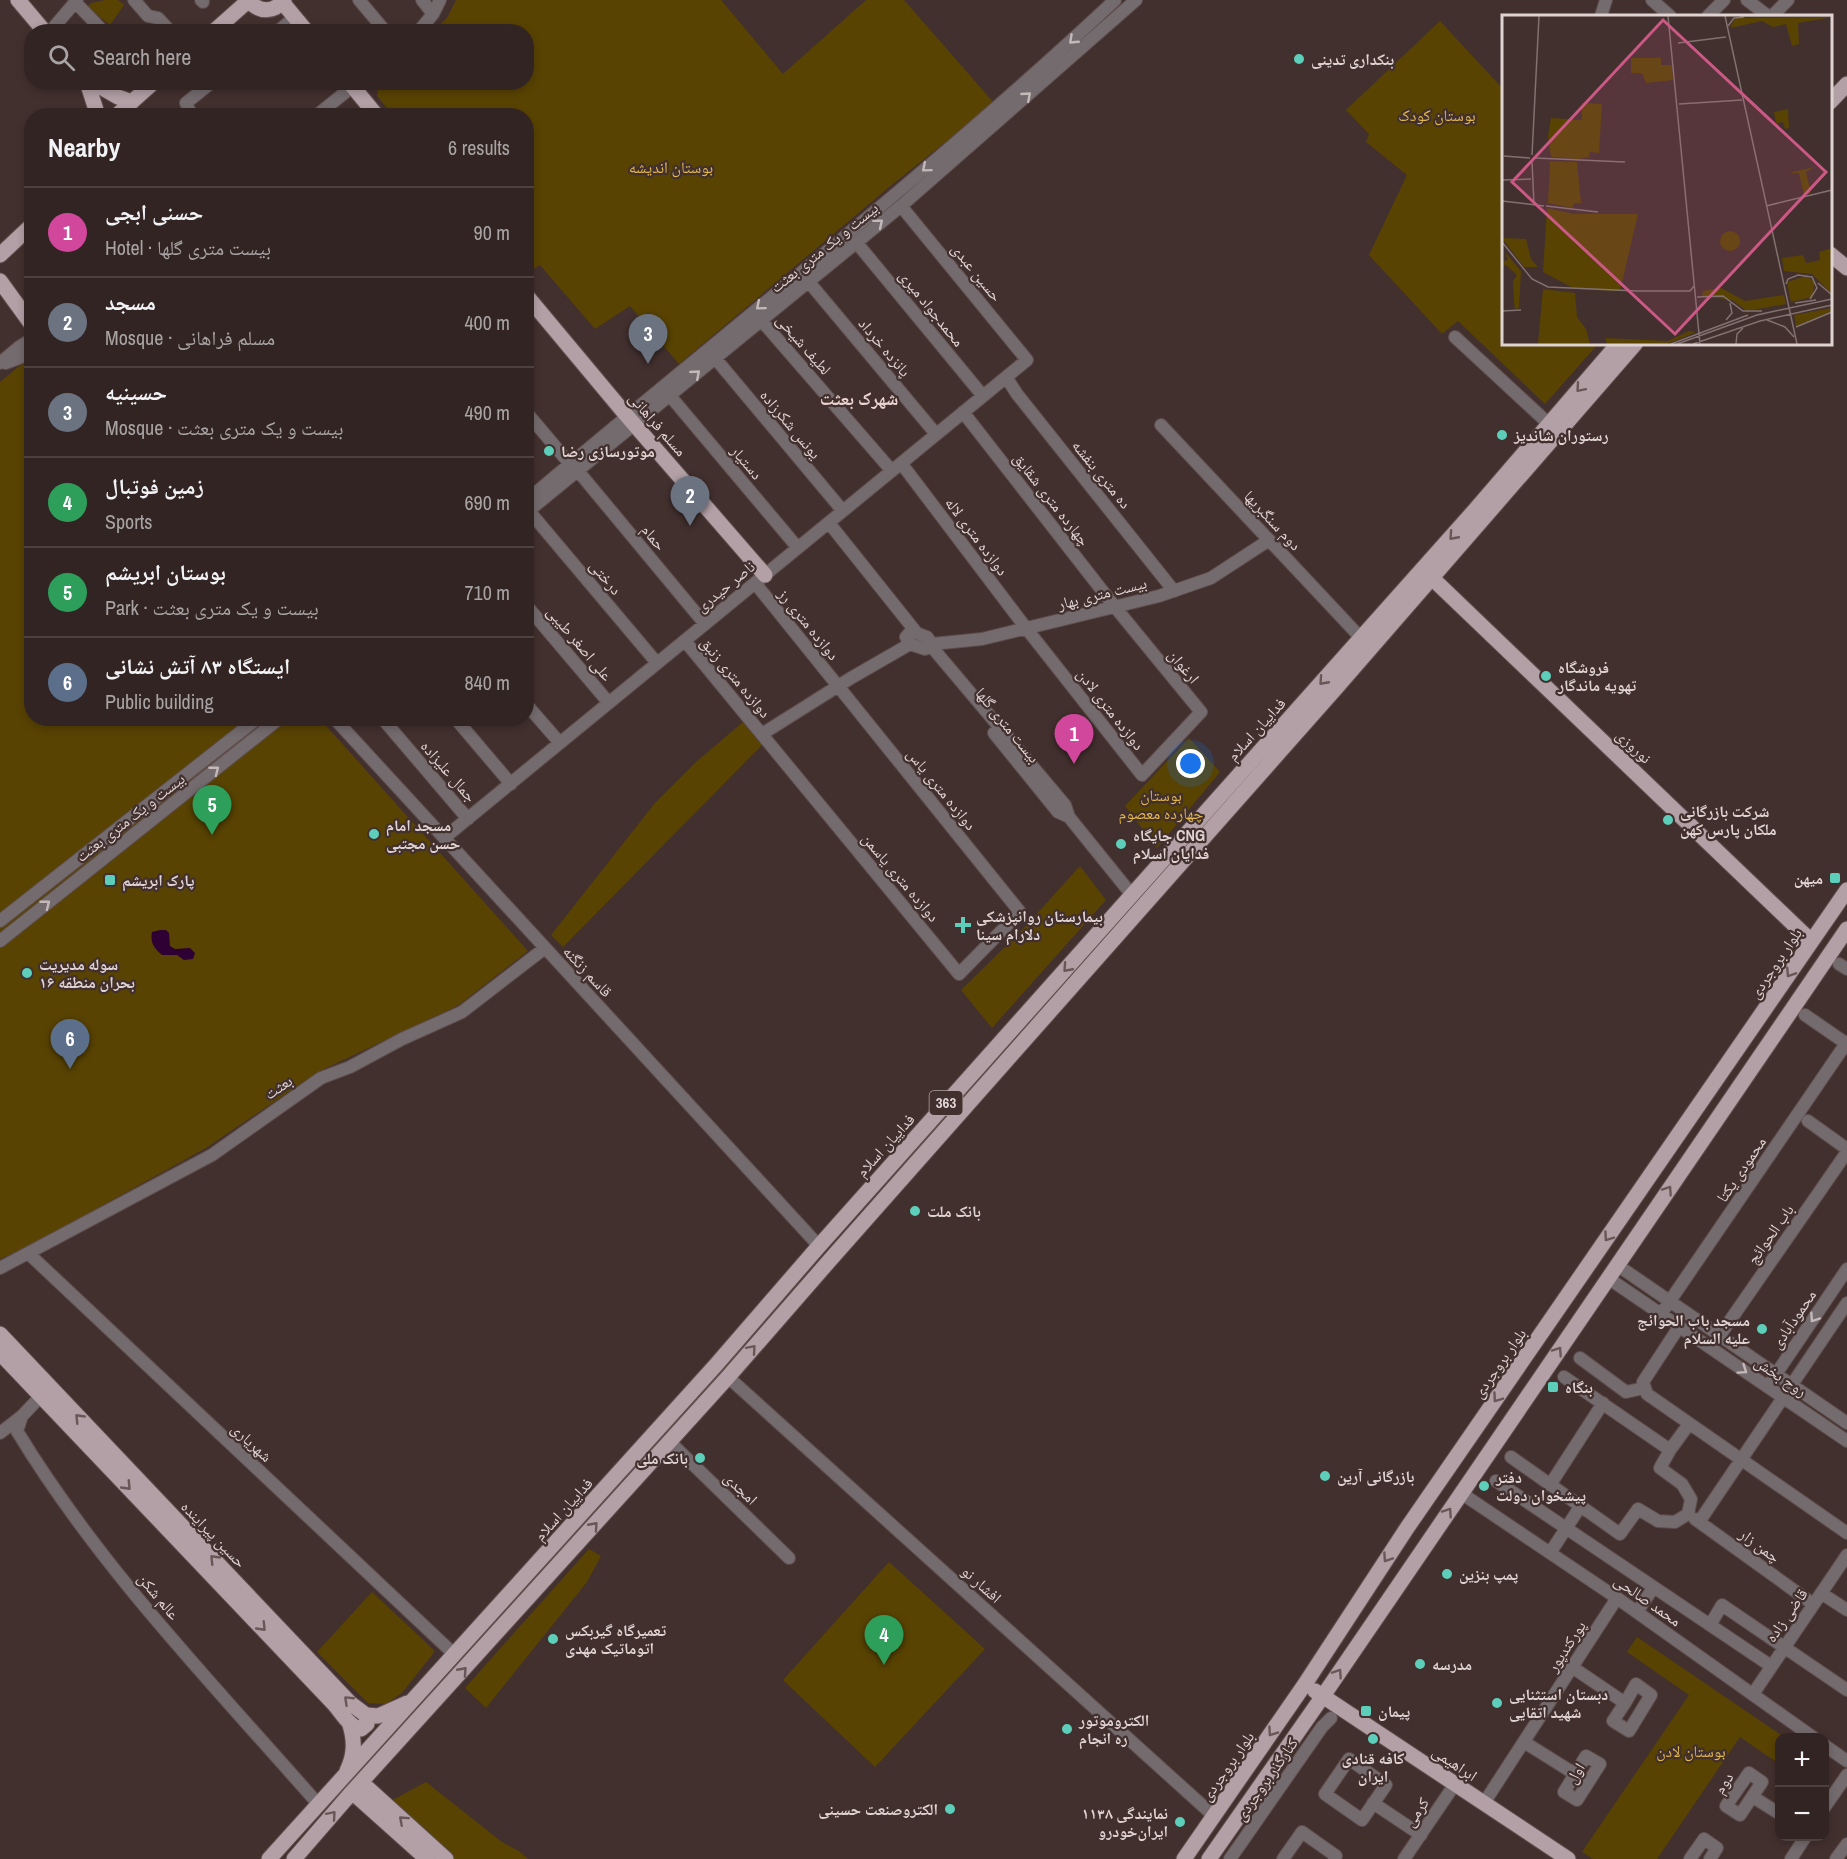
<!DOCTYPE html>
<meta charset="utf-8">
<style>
body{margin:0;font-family:"Archivo Narrow","Noto Naskh Arabic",sans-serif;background:#3a2c2a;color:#f1f3f6}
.controls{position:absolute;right:18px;bottom:18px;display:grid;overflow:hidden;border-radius:12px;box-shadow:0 3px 9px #0003}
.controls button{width:54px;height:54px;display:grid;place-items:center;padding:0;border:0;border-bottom:2px solid #4d4140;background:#322422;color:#f1f3f6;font:30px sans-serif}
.you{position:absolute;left:1191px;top:764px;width:21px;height:21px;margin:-15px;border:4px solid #fff;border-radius:50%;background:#1a73e8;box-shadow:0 0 0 9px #1a73e833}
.badge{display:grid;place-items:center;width:39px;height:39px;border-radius:50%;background:#d6ab8b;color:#fff;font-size:20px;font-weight:700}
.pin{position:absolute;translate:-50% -50px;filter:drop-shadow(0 2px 3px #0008)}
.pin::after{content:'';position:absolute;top:32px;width:21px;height:18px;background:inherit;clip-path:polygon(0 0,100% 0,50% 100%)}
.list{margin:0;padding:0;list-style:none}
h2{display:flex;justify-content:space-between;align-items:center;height:78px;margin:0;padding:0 24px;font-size:26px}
h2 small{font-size:20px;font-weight:400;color:#a8a4a5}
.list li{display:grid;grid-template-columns:39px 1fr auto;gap:18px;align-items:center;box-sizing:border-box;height:90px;padding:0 24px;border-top:2px solid #4d4140}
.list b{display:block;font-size:22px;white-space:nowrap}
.list p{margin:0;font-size:20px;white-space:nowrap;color:#a8a4a5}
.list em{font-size:20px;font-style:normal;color:#a8a4a5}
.icon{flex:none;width:33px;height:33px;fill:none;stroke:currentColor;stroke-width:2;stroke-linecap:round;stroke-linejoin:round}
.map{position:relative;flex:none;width:1847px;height:1859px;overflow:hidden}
.search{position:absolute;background:#322422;box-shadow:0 3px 9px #0003;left:24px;top:24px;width:510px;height:66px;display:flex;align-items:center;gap:15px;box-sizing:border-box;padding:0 21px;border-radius:24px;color:#a8a4a5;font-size:22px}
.panel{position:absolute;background:#322422;box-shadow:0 3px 9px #0003;left:24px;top:108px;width:510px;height:618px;border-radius:24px}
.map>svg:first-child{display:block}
</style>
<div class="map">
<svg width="1847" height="1859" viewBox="0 0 1847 1859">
<rect width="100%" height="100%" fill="#42302e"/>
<path fill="#594303" d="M105,0H118L124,5L110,25L87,7L91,3Z
M456,0H721L783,74L866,0H904L994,103L888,188L679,364L630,306L595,329L540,265L527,273L526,116L393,115L377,96L379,83L526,82V32L433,31L447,18Z
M1440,21L1503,89L1504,344H1598L1545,404L1458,321L1442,334L1369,255L1407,175L1366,142L1369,134L1346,110Z
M23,363H31L32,718L320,719L528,951L459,1005L318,1072L206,1148L33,1244L0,1259V382Z
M743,722L762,745L563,947L551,935L655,803L696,762Z
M1189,738L1220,772L1157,848L1125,806Z
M1080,866L1106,900L992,1028L961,990L1023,929Z
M589,1549L601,1556L587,1582L486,1708L465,1688Z
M889,1562L985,1649L875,1767L783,1680Z
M372,1592L435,1651L402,1693L386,1704L368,1703L317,1652Z
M1637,1637L1784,1737L1780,1738L1779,1764L1740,1737L1657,1859H1593L1582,1852L1689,1695L1627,1652Z
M426,1782L502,1842L519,1851L528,1859H453L389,1802Z"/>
<path fill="#2e0033" d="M160,930H166L169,933L170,946L175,949L190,948L195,953L193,959L184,960L177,955H162C154,948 150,943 152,932Z"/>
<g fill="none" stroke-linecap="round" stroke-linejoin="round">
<defs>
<path id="minor" d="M134,0L148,16L158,18L171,32
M201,0L203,2
M359,0L386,32
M422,0L433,14
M1652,0L1670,16
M1747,0L1768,16
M75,2L104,32
M1601,16L1606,0
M1708,16L1724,0
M1772,16L1788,0
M54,27L77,0
M277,32L295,17
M418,32L433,14L440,0
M192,116L186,103L212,82
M316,116L358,82
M856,242L983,396
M808,281L936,434
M761,320L892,471
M1455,337L1549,424
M715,358L843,511
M0,363L19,347L32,339
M6,363L32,353
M1006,377L1017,394L1174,591
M671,397L798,548
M526,412L570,464
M1161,425L1361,638
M901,463L1026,628L1142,775L1201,712L1115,607L963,412
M578,471L705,624
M526,501C723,334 927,176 1115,0
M529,511L657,663
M526,513L901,206L1136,0
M829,523L916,632
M526,605L609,703
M911,631L927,637L932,644L930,647L925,649L910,644L906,637Z
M685,641L959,974L1020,912L755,583
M932,644L982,639L1159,596L1211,578L1269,540
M931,646L1065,805L1069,817L1132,895
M526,704L560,743
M334,718L819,1246
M382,718L468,819
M455,718L511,784
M994,733L1058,812L1069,817
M762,734L851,678L910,644
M444,838L1027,360L901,206
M0,921L258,718
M0,941L280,718
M1839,964L1847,969
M1805,1015L1847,1044
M1808,1121L1847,1149
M28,1253L455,1655
M1617,1265L1847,1423
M0,1268L212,1155L321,1078L350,1067L402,1039L462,1012L545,948
M1608,1278L1847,1441
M1661,1314L1847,1042
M1679,1327L1643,1382L1647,1394L1847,1533
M1720,1335L1847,1152
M1580,1358L1626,1392L1644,1388
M728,1377L1214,1816
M1772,1380L1847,1269
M41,1396L22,1416L17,1431C100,1568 214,1685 319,1805
M0,1433L22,1416
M670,1442L789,1558
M1670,1450L1689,1424
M1511,1457L1620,1534L1638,1509L1658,1521L1675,1522L1688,1514L1691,1499L1682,1484L1660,1468L1670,1450L1564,1377
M1496,1481L1771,1666
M1550,1485L1603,1403
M1461,1493L1617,1598L1814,1738
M1695,1519L1813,1604
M1699,1522L1847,1303
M1550,1553L1580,1507
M1821,1593L1847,1610
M1637,1612L1653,1588
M1710,1625L1722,1605L1847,1690
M1572,1667L1625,1703L1636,1684L1651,1695L1629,1731L1613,1721L1625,1703
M1753,1694L1847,1555
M1524,1742L1575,1774L1586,1756L1600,1764L1577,1800L1564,1792L1575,1774
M1824,1745L1847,1761
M1349,1759L1386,1785L1362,1820L1325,1794Z
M1749,1773L1762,1782L1740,1815L1726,1806Z
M1753,1797L1780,1814
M1373,1803L1421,1835
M1484,1803L1617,1598
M1824,1808L1847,1775
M1230,1859L1322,1727L1331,1718
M1283,1859L1302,1832L1336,1856L1334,1859
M1404,1859L1455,1784
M1690,1859L1704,1839L1717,1848L1710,1859
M1791,1859L1806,1836
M1836,1859L1847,1844"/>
<path id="major" d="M18,0L45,32
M248,0C259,13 274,13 284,0
M283,3L307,32
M213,32L248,1
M87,82L98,116
M92,82L118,97L132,102
M349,82L377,116
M1830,102L1847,84
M116,116L154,82
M1830,254L1847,268
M0,255L32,225
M0,281L32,325
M526,295L627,416L765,575
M1432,578L1811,941
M0,1334L350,1703L366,1715L378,1716L407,1703
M0,1353L334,1704C342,1713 349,1727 361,1729L367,1724L366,1715
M1315,1691L1568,1859
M347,1771C355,1754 355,1740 349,1722
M361,1782L446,1859
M352,1792L427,1859
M269,1859L715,1366L819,1246L1475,510L1618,344
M294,1859L352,1792L728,1377L830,1260L1336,688L1635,344
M1184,1859L1305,1684L1407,1528L1847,890
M1209,1859L1323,1696L1847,929"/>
</defs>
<use href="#minor" stroke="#5e4d4c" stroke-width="14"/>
<use href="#major" stroke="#5e4d4c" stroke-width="17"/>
<use href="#minor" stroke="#746b6e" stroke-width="12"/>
<use href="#major" stroke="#b2a0a6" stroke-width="15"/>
</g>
<defs><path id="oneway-chevron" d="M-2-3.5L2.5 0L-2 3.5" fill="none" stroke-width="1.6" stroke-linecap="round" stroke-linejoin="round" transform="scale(1.5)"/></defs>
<g stroke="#c4b9b9">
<use href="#oneway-chevron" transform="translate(1073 40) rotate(137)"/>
<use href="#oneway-chevron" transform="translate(1027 96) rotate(-41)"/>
<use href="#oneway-chevron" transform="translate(926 168) rotate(140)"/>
<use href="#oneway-chevron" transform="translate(879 223) rotate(-39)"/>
<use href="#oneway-chevron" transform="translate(760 306) rotate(140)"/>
<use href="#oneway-chevron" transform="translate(696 374) rotate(-41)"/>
<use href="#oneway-chevron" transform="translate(215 770) rotate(-38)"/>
<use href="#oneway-chevron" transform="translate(46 904) rotate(-38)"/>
<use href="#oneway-chevron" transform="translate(1814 1318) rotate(124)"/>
<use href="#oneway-chevron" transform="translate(1743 1370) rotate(34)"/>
</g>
<g stroke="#695758">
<use href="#oneway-chevron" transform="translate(1580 388) rotate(131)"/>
<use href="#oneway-chevron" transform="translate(1453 536) rotate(132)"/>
<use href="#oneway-chevron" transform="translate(1323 681) rotate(132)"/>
<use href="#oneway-chevron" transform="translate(1067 968) rotate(132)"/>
<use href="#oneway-chevron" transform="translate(1790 973) rotate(123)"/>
<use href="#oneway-chevron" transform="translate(1668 1190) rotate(-56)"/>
<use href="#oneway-chevron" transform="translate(1608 1237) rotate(125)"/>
<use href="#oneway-chevron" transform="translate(752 1349) rotate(-49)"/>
<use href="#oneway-chevron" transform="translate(1558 1351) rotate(-56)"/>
<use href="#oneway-chevron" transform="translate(1497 1398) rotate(125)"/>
<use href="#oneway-chevron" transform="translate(79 1418) rotate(-134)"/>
<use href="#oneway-chevron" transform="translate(127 1486) rotate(46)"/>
<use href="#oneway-chevron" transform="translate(1448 1512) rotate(-56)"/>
<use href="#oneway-chevron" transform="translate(594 1526) rotate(-48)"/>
<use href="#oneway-chevron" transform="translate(1387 1558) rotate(124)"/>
<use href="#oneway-chevron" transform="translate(214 1559) rotate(-134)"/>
<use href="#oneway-chevron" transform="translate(262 1627) rotate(46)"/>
<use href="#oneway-chevron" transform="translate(463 1671) rotate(-48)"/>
<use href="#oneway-chevron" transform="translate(1338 1673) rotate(-56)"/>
<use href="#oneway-chevron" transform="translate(348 1700) rotate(-136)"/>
<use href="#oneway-chevron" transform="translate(1272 1732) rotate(125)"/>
<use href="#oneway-chevron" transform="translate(332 1815) rotate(-49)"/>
<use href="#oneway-chevron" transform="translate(403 1820) rotate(-138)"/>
</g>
<g fill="#5dceb9" stroke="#42302e" stroke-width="2">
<circle cx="1299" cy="59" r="6"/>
<circle cx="1502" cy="435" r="6"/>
<circle cx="549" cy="451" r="6"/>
<circle cx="1546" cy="676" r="6"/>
<circle cx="1668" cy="820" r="6"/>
<circle cx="374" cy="834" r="6"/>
<circle cx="1121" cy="844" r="6"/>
<rect x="1829" y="872" width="12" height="12" rx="3"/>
<rect x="104" y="874" width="12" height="12" rx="3"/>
<path d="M960 916h6v6h6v6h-6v6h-6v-6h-6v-6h6z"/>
<circle cx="27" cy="973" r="6"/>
<circle cx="915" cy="1211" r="6"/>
<circle cx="1762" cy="1329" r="6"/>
<rect x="1547" y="1381" width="12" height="12" rx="3"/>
<circle cx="700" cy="1458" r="6"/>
<circle cx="1325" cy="1476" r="6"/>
<circle cx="1484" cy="1486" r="6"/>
<circle cx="1447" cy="1574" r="6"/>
<circle cx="553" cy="1639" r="6"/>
<circle cx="1420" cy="1664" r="6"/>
<circle cx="1497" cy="1703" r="6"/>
<rect x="1360" y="1705" width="12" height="12" rx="3"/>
<circle cx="1067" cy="1729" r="6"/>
<circle cx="1373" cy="1739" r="6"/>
<circle cx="950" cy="1809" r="6"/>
<circle cx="1180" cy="1822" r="6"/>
</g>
<g text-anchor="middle" stroke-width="4.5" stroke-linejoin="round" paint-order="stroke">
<rect fill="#42302e" stroke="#b0a2a1" stroke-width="1.5" x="929.5" y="1091" width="33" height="24" rx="4.5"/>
<g font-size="15" font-weight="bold" fill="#dfd3d2">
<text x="946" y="1108">363</text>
</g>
<g font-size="16" font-weight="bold" fill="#dfd3d2" stroke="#42302e" text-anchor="start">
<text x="1311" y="65">بنکداری تدینی</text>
<text x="1514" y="441">رستوران شاندیز</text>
<text x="561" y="457">موتورسازی رضا</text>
<text x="1558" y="673">فروشگاه<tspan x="1558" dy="18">تهویه ماندگار</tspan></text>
<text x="1680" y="817">شرکت بازرگانی<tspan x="1680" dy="18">ملکان پارس کهن</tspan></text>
<text x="386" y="831">مسجد امام<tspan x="386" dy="18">حسن مجتبی</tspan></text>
<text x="1133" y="841">جایگاه CNG<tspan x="1133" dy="18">فدایان اسلام</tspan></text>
<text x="1823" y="884" text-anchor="end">میهن</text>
<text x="122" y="886">پارک ابریشم</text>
<text x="976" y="922">بیمارستان روانپزشکی<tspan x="976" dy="18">دلارام سینا</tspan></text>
<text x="39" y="970">سوله مدیریت<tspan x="39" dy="18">بحران منطقه ۱۶</tspan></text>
<text x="927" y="1217">بانک ملت</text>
<text x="1750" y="1326" text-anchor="end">مسجد باب الحوائج<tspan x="1750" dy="18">علیه السلام</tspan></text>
<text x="1565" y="1393">بنگاه</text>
<text x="688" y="1464" text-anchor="end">بانک ملی</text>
<text x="1337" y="1482">بازرگانی آرین</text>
<text x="1496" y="1483">دفتر<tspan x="1496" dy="18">پیشخوان دولت</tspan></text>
<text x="1459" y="1580">پمپ بنزین</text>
<text x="565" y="1636">تعمیرگاه گیربکس<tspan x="565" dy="18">اتوماتیک مهدی</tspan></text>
<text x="1432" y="1670">مدرسه</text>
<text x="1509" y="1700">دبستان استثنایی<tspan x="1509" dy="18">شهید اتقایی</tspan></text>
<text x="1378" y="1717">پیمان</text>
<text x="1079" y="1726">الکتروموتور<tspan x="1079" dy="18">ره انجام</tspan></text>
<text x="1373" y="1764" text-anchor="middle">کافه قنادی<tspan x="1373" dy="18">ایران</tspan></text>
<text x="938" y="1815" text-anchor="end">الکتروصنعت حسینی</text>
<text x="1168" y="1819" text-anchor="end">نمایندگی ۱۱۳۸<tspan x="1168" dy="18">ایران‌خودرو</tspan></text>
</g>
<g font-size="16" fill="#e3b84c" stroke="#42302e">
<text x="1437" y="121">بوستان کودک</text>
<text x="671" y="173">بوستان اندیشه</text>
<text x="1161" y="801">بوستان<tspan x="1161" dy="18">چهارده معصوم</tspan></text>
<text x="1691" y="1757">بوستان لادن</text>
</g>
<g font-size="16" fill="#dfd3d2" stroke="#42302e">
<text transform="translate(824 247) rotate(-39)" y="6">بیست و یک متری بعثت</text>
<text transform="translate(977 272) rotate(51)" y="6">حسین عبدی</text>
<text transform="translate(932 308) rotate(51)" y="6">محمدجواد میری</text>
<text transform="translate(804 344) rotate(49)" y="6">لطیف شیخی</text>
<text transform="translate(885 347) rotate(50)" y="6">پانزده خرداد</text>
<text transform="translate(658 424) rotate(49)" y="6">مسلم فراهانی</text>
<text transform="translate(791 424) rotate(50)" y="6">یونس شکرزاده</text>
<text transform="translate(747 462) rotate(50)" y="6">دستیار</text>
<text transform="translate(1102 474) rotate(51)" y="6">ده متری بنفشه</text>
<text transform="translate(1052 499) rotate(52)" y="6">چهارده متری شقایق</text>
<text transform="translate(1273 520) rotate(47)" y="6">دوم سنگبریها</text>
<text transform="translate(977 536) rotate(53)" y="6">دوازده متری لاله</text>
<text transform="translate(654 537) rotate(50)" y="6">حمام</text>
<text transform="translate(606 577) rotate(50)" y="6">درختی</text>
<text transform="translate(725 586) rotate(-39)" y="6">ناصر حیدری</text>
<text transform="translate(1102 593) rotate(-14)" y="6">بیست متری بهار</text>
<text transform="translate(809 624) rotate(51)" y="6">دوازده متری رز</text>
<text transform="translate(580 643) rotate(50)" y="6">علی اصغر طیبی</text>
<text transform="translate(1184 666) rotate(50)" y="6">ارغوان</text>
<text transform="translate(736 677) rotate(50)" y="6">دوازده متری زنبق</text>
<text transform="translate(1111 709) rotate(52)" y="6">دوازده متری لادن</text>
<text transform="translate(1008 725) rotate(51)" y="6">بیست متری گلها</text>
<text transform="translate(1256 729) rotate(-48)" y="6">فداییان اسلام</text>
<text transform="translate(1634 746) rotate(43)" y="6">نوروزی</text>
<text transform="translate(449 771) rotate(49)" y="6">جمال علیزاده</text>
<text transform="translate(942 789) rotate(51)" y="6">دوازده متری یاس</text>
<text transform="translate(130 817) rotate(-38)" y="6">بیست و یک متری بعثت</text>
<text transform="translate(901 877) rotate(50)" y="6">دوازده متری یاسمن</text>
<text transform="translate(1775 963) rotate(-56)" y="6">بلوار بروجردی</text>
<text transform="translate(588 971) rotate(47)" y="6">قاسم زنگنه</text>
<text transform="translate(278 1087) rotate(-34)" y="6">بعثت</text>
<text transform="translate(885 1145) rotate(-48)" y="6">فداییان اسلام</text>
<text transform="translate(1741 1169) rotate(-56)" y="6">محمودی یکتا</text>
<text transform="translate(1770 1234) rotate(-55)" y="6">باب الحوائج</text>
<text transform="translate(1793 1319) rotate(-56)" y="6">محمودآبادی</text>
<text transform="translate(1499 1363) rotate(-55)" y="6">بلوار بروجردی</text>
<text transform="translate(1781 1376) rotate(34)" y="6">روح بخش</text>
<text transform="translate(252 1442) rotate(43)" y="6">شهریاری</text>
<text transform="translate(741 1488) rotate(44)" y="6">امجدی</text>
<text transform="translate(563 1509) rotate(-48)" y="6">فداییان اسلام</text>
<text transform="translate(214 1534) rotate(46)" y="6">حسین پیراینده</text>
<text transform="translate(1760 1545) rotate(36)" y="6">چمن زار</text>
<text transform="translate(982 1584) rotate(42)" y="6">افشار نو</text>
<text transform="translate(159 1596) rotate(50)" y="6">عالم شکن</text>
<text transform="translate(1648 1600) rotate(35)" y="6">محمد صالحی</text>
<text transform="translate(1786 1615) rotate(-55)" y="6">قاضی زاده</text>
<text transform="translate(1566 1646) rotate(-57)" y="6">پورکندپور</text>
<text transform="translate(1455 1763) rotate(34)" y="6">ابراهیمی</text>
<text transform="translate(1227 1766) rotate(-55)" y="6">بلوار بروجردی</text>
<text transform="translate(1575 1773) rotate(-58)" y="6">اول</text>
<text transform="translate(1266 1779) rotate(-55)" y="6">کنارگذر بروجردی</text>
<text transform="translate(1723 1783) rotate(-58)" y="6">دوم</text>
<text transform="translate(1416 1812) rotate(-56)" y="6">کرمی</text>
</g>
<g font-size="18" font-weight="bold" fill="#ebd3d0" stroke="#42302e">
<text x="859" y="405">شهرک بعثت</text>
</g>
</g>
<g transform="translate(1502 15)">
<rect width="330" height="330" fill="#42302e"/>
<path d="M330,2L296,8L297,29L290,31L284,9L271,12L260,6L228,13L233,3ZM129,43H159V50H170L171,65L144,68L140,58H129ZM80,88L100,89L97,138L88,137L87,142L76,144L49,142L46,121L49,103L80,105ZM286,94L287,113L283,114L281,107L274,108L272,97ZM48,146L75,147L79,188H73L70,193L46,188ZM312,152L304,157L309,178L302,180L297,158H287ZM45,193L72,199H136L118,276L73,274L41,257ZM218 226a10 10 0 1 1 20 0a10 10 0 1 1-20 0ZM0,223L24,224L29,244L36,252H22ZM330,233V279L310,259L282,256L280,243L301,240L304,248L318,245L317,237ZM3,237L19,256L17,293L13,294L12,287L11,266L15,260L3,249L0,255V241L1,246L6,245ZM304,261L313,267L310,282L289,287L285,267ZM219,273L243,286L282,280L284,289L245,296L230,285L200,281L201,276ZM41,274L73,278L75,302L84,314L88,329H36ZM330,293V296L294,311L292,300ZM187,316L194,317L165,329H105L103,323L166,326Z" fill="#594303"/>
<path fill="none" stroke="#817170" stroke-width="1.5" d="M166,1L198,329M223,1L295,329M238,1H330M226,11L232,3L242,2M176,28L224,22M177,89L240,85M30,140L37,1M2,141L28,143M33,143L123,147M30,146L32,190M0,165L29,164M0,186L42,191M44,191L96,197M264,191L330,175M0,227L30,264L46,272L135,276H188L192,271M316,268L330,280M284,269L286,264L296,260L310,262L315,273L308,284M195,282L221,281L241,296H260M293,288L314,285M0,296L19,295M224,305L230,298L228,288M265,305L283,312L292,322M294,312L330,297M169,329L246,300M175,329L255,300L330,284M191,329L258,306L330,290M234,329L235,319L241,313"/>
<path fill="#cc5985" fill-opacity="0.15" stroke="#cc5985" stroke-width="3" d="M161,5L324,157L173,319L10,167Z"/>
<rect width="330" height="330" fill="none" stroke="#dfd3d2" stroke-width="3"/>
</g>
</svg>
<div class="controls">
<button>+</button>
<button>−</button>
</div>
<div class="you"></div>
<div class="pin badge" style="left:1074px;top:764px;background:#d1479c">1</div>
<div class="pin badge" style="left:690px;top:526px;background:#6b7280">2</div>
<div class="pin badge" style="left:648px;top:364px;background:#6b7280">3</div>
<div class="pin badge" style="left:884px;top:1665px;background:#2e9e5b">4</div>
<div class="pin badge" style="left:212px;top:835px;background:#2e9e5b">5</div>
<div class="pin badge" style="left:70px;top:1069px;background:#5c6f8a">6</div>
<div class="search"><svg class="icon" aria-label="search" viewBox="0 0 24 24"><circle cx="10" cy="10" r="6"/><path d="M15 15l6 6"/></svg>Search here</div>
<section class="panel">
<h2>Nearby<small>6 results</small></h2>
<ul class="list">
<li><span class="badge" style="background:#d1479c">1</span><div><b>حسنی ابجی</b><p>Hotel · بیست متری گلها</p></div><em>90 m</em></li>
<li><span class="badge" style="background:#6b7280">2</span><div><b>مسجد</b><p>Mosque · مسلم فراهانی</p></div><em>400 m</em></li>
<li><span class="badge" style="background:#6b7280">3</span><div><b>حسینیه</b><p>Mosque · بیست و یک متری بعثت</p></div><em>490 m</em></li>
<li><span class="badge" style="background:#2e9e5b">4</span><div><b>زمین فوتبال</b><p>Sports</p></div><em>690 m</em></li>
<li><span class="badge" style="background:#2e9e5b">5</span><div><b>بوستان ابریشم</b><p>Park · بیست و یک متری بعثت</p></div><em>710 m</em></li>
<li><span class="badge" style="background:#5c6f8a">6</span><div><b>ایستگاه ۸۳ آتش نشانی</b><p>Public building</p></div><em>840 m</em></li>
</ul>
</section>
</div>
